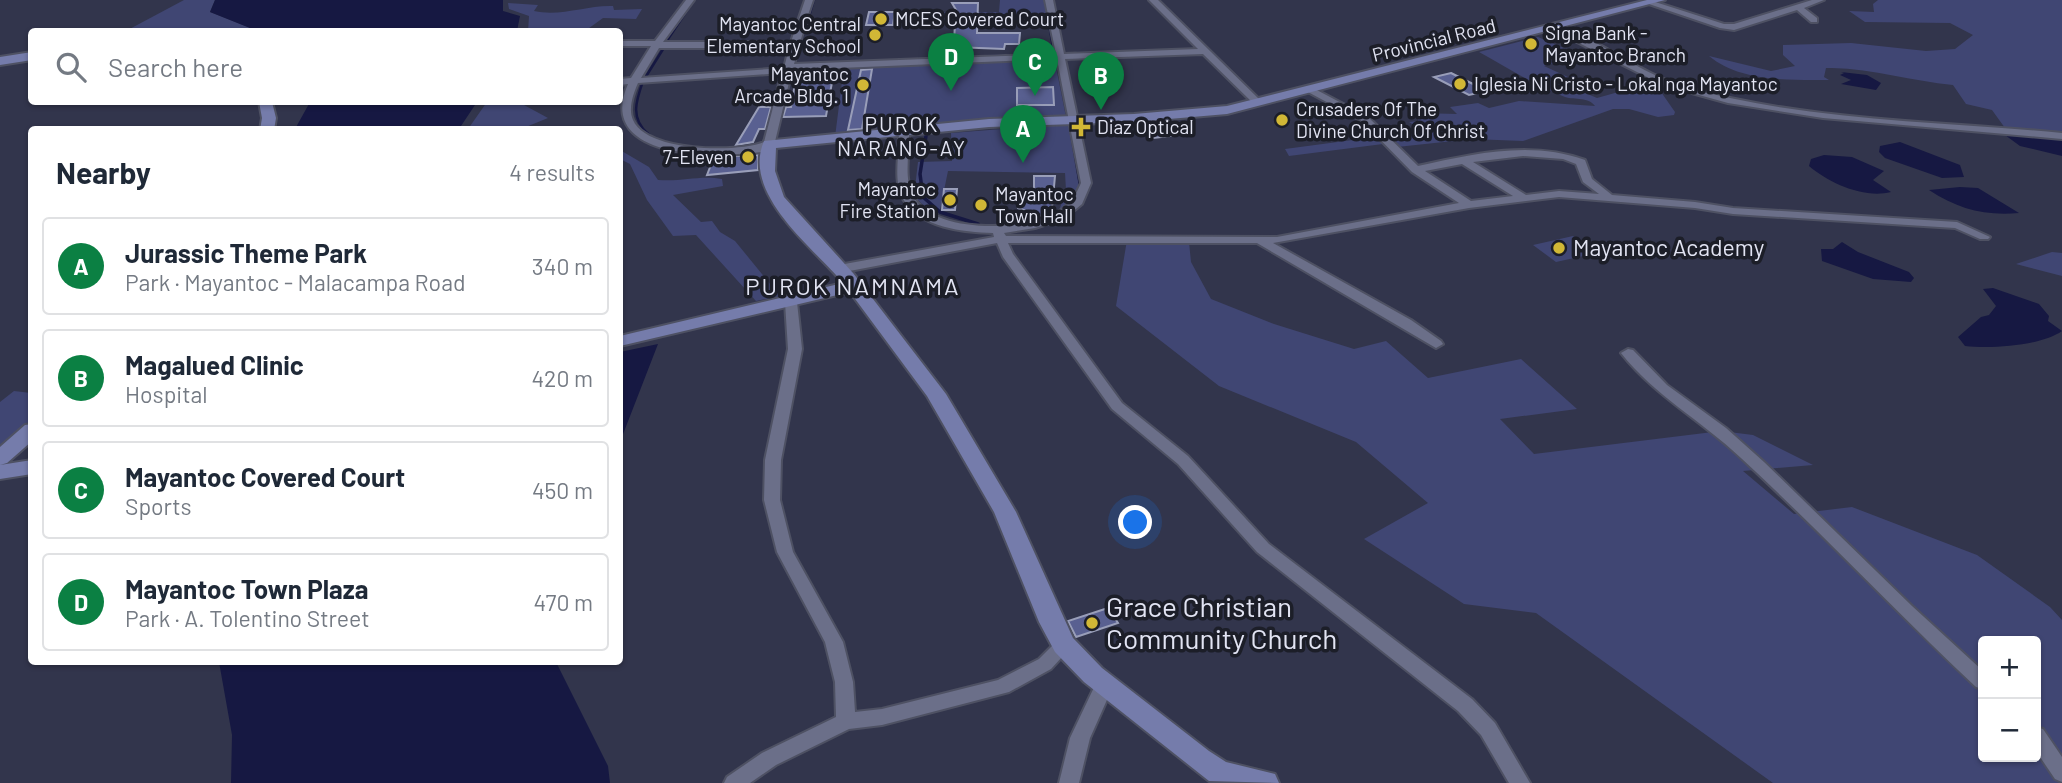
<!DOCTYPE html>
<meta charset="utf-8">
<style>
body{margin:0;font-family:Barlow,sans-serif;background:#f6f6f7;color:#1f2937}
.controls{position:absolute;right:21px;bottom:21px;display:grid;overflow:hidden;border-radius:7px;box-shadow:0 2px 5px #0004}
.controls button{width:63px;height:63px;display:grid;place-items:center;padding:0;border:0;border-bottom:2px solid #e0e1e3;background:#fff;color:#1f2937;font:35px sans-serif}
.you{position:absolute;left:1136px;top:523px;width:24px;height:24px;margin:-18px;border:5px solid #fff;border-radius:50%;background:#1a73e8;box-shadow:0 0 0 10px #1a73e833}
.badge{display:grid;place-items:center;width:46px;height:46px;border-radius:50%;background:#0b8043;color:#fff;font-size:23px;font-weight:700}
.pin{position:absolute;translate:-50% -58px;filter:drop-shadow(0 2px 4px #0008)}
.pin::after{content:'';position:absolute;top:37px;width:24px;height:21px;background:inherit;clip-path:polygon(0 0,100% 0,50% 100%)}
.list{margin:0;padding:0;list-style:none}
h2{display:flex;justify-content:space-between;align-items:center;height:91px;margin:0;padding:0 28px;font-size:30px}
h2 small{font-size:23px;font-weight:400;color:#747a83}
.list li{display:grid;grid-template-columns:46px 1fr auto;gap:21px;align-items:center;box-sizing:border-box;height:98px;margin:0 14px 14px;padding:0 14px;border:2px solid #e0e1e3;border-radius:7px}
.list b{display:block;font-size:26px;white-space:nowrap}
.list p{margin:0;font-size:23px;white-space:nowrap;color:#747a83}
.list em{font-size:23px;font-style:normal;color:#747a83}
.icon{flex:none;width:38px;height:38px;fill:none;stroke:currentColor;stroke-width:2;stroke-linecap:round;stroke-linejoin:round}
.map{position:relative;flex:none;width:2062px;height:783px;overflow:hidden}
.search{position:absolute;background:#fff;box-shadow:0 2px 5px #0004;left:28px;top:28px;width:595px;height:77px;display:flex;align-items:center;gap:18px;box-sizing:border-box;padding:0 24px;border-radius:7px;color:#747a83;font-size:26px}
.panel{position:absolute;background:#fff;box-shadow:0 2px 5px #0004;left:28px;top:126px;width:595px;height:539px;border-radius:7px}
.map>svg:first-child{display:block}
</style>
<div class="map">
<svg width="2062" height="783" viewBox="0 0 2062 783">
<rect width="100%" height="100%" fill="#32354c"/>
<path fill="#404673" fill-rule="evenodd" d="M184,0H215L210,12L251,28L246,32H124Z
M1000,0H1044L1048,18L937,20V12H999Z
M1878,0H2062V134L2005,128L1992,110L1966,104L1953,85C1912,81 1874,69 1832,68H1826L1824,77L1829,80C1790,80 1740,82 1709,56L1771,71L1795,66L1783,55V45L1851,43L1926,51L1955,49L1973,35L1950,23L1865,22L1849,11L1874,12L1873,4Z
M508,3L538,5L534,11C561,17 586,5 613,6L614,10L642,9L636,19L603,18L585,31L528,32L529,16L509,9Z
M1538,37L1582,56L1544,66L1568,77L1557,81L1597,98L1654,82L1675,112L1674,115L1658,117L1629,109H1613L1523,141L1472,139L1397,147L1385,136L1418,132L1417,127L1409,122L1418,121V113L1457,114L1450,107L1478,103L1489,108L1519,101L1595,106C1589,97 1575,100 1565,97C1535,86 1507,67 1479,52Z
M1054,57L1066,117L835,137L844,66Z
M487,102H528L524,105L548,118L521,129H468Z
M1068,124L1080,193L1059,211L1066,190L1065,173L948,171L940,210L929,211L914,196L918,162L952,161L951,133Z
M1375,137L1383,144L1289,156L1285,149Z
M620,150L649,167L658,180C682,182 700,175 722,179L723,186L673,195L701,222L712,221L720,232L735,241L780,296L756,301L696,235L673,236L647,200L630,164L620,159Z
M1573,236L1597,253L1556,262L1533,245Z
M1127,240L1189,242L1191,262L1211,299L1274,324L1354,349L1386,341L1428,378L1521,359L1577,409L1500,419L1534,454L1721,431L1753,435L1813,465L1743,471L1794,514L1852,507L1977,555L2050,607L2062,620V783H1773L1536,613L1464,604L1364,539L1428,503L1356,442L1219,386L1116,306ZM1983,641H2036V757H1983Z
M2052,252L2062,253V276L2016,264Z
M14,391L31,393V426L6,447H0V402Z"/>
<path fill="#161842" d="M215,0H503V11L520,16L517,31H257L210,12Z
M1841,72L1867,75L1881,83L1876,90L1841,84L1851,80L1840,75L1844,73Z
M310,102H477L459,129H295Z
M2011,134L2062,139V156L2020,146L2005,135Z
M1900,142L1960,165L1964,177L1942,178L1885,158L1879,152L1880,146Z
M1824,155L1852,157L1884,171L1873,180L1891,192C1864,199 1829,183 1809,166L1811,159Z
M1960,187L1978,188L2019,213C1984,216 1958,209 1929,190Z
M1842,242L1858,252L1909,272L1914,278L1911,282L1873,279L1822,261L1821,249H1833Z
M1993,288L2039,304L2049,316L2048,321L2062,331C2041,346 1991,349 1965,346L1958,337L1981,317L1989,315L1996,306L1983,289Z
M658,344L620,442V352Z
M219,662H556L608,766L610,783H231L232,735Z"/>
<g fill="none" stroke-linecap="round" stroke-linejoin="round">
<path stroke="#161842" stroke-width="2.5" d="M807,23L814,0
M1183,34L1198,50
M666,42L694,0
M801,42L806,24
M1077,53L1118,52
M1056,59L1066,105
M833,63L1054,53L1048,18
M645,78L665,46
M643,81C636,101 630,118 648,134"/>
<path stroke="#161842" stroke-width="3.5" d="M646,133L650,136
M926,136L920,174L923,197L940,212L978,224
M1074,145L1081,188"/>
</g>
<path fill="#596091" stroke="#999eb9" stroke-width="2" d="M952,3H978L977,33H1020L1019,44H1005L1004,49L954,47L955,20H962Z
M869,12H895L893,25H866Z
M872,69L862,129L848,130L861,70Z
M834,71L826,116L783,117L786,107H791L797,72Z
M1451,73L1487,91L1469,95L1434,77Z
M1053,87L1054,105H1017V88Z
M759,107H771L765,129H759L753,142L736,145Z
M1160,122L1171,136L1153,138L1141,124Z
M758,155V170L707,175L714,157Z
M1034,176H1055L1052,208L1040,216L1018,208V193H1034Z
M944,189H957L955,210H942Z
M1108,608L1118,623L1076,637L1068,621Z"/>
<g fill="none" stroke-linecap="round" stroke-linejoin="round">
<defs>
<path id="street" d="M686,0H694L663,42H791L805,0H813L806,21H849V25H805L794,64L1056,54L1045,0H1053L1064,54L1198,49L1149,0H1158L1263,103L1255,105L1203,54L1065,59L1091,183L1082,204L1065,218L1035,228L1004,233L1006,236L1277,237L1459,203L1412,172L1362,121L1308,92L1306,90L1311,87L1368,117L1418,166C1472,154 1531,140 1585,160L1592,179L1612,195L1695,202L1733,208L1957,222L1990,237L1988,239H1980L1955,228L1733,214L1695,208L1559,197L1469,208L1273,243L1411,320L1441,341L1443,344L1436,348L1257,243H1008L1013,254L1122,403L1188,456L1269,544L1472,699L1495,723L1530,783H1509L1481,735L1458,711L1257,552L1178,464L1112,409L1003,257L997,243L839,273L833,269L839,265L994,237L993,233C963,232 920,228 903,199C896,187 897,170 898,156C899,147 898,137 900,129L909,131C910,151 903,177 913,196C932,234 1026,232 1058,212C1071,204 1075,196 1081,183L1057,59L792,70L773,150C728,159 593,163 628,84L620,85V79L631,78L651,46H620V41H655ZM659,48H789L784,68L641,78ZM782,73L764,142C738,153 646,152 633,120C628,109 633,94 638,83ZM1523,156L1563,159L1576,164L1583,182L1599,194L1559,191L1526,195L1473,162ZM1462,164L1513,196L1471,201L1425,171Z
M1649,0L1724,24H1734L1812,0H1824L1804,8L1817,18V22H1811L1797,10L1734,30L1720,28L1649,4Z
M1554,24C1601,40 1640,74 1688,88C1810,121 1938,121 2062,133V139L1823,118L1728,103L1663,85L1551,29L1550,27Z
M791,298L797,302L802,349L781,460L780,500L793,552L843,642L853,682L855,712L882,709L998,680L1039,659L1058,640L1064,638L1070,640L1073,645L1051,669L1009,692L882,725L849,729L776,765L750,783H724L727,777L762,753L836,717L835,682L825,642L777,552L764,500L765,460L788,349L785,302Z
M1628,349L1633,350L1667,385L1726,428L1764,462L1912,606L1983,671V689L1976,687C1896,612 1821,532 1741,458C1702,421 1654,395 1621,353Z
M1105,676L1112,679L1114,684L1090,738L1079,783H1059L1070,738L1098,679Z
M2036,727L2043,729L2062,757V782L2055,779L2036,751Z"/>
<path id="secondary" d="M1647,0H1665L1227,114L1134,122L989,127L776,148L775,171L784,197L853,273L946,394L1016,512L1073,638L1102,668L1209,751L1226,762L1275,774L1279,783L1209,781L1084,682L1055,652L1039,622L994,512L927,396L850,292L620,346V336L843,283C814,248 741,194 764,141L989,119L1134,114L1227,106Z
M32,52V60L0,65V57Z
M259,102H272L276,118L274,130H260L262,118Z
M32,424V441L7,463L0,465V447L25,425Z
M32,460V474L0,479V465Z"/>
</defs>
<use href="#street" stroke="#4e5163" stroke-width="4"/>
<use href="#secondary" stroke="#4e5163" stroke-width="4"/>
<use href="#street" fill="#6b6f89" fill-rule="evenodd"/>
<use href="#secondary" fill="#757cab" fill-rule="evenodd"/>
</g>
<g fill="#d1b736" stroke="#1c1e28" stroke-width="2.5">
<circle cx="881" cy="19" r="7"/>
<circle cx="875" cy="35" r="7"/>
<circle cx="1531" cy="44" r="7"/>
<circle cx="1460" cy="84" r="7"/>
<circle cx="863" cy="85" r="7"/>
<circle cx="1282" cy="120" r="7"/>
<path d="M1077.5 116.5h7v7h7v7h-7v7h-7v-7h-7v-7h7z"/>
<circle cx="748" cy="157" r="7"/>
<circle cx="950" cy="200" r="7"/>
<circle cx="981" cy="205" r="7"/>
<circle cx="1559" cy="248" r="7"/>
<circle cx="1092" cy="623" r="7"/>
</g>
<g text-anchor="middle" stroke-width="7" stroke-linejoin="round" paint-order="stroke">
<g font-size="19" fill="#e2e4f3" stroke="#1c1e28" text-anchor="start">
<text x="895" y="26">MCES Covered Court</text>
<text x="861" y="31" text-anchor="end">Mayantoc Central<tspan x="861" dy="22">Elementary School</tspan></text>
<text x="1545" y="40">Signa Bank -<tspan x="1545" dy="22">Mayantoc Branch</tspan></text>
<text x="849" y="81" text-anchor="end">Mayantoc<tspan x="849" dy="22">Arcade Bldg. 1</tspan></text>
<text x="1474" y="91">Iglesia Ni Cristo - Lokal nga Mayantoc</text>
<text x="1296" y="116">Crusaders Of The<tspan x="1296" dy="22">Divine Church Of Christ</tspan></text>
<text x="1097" y="134">Diaz Optical</text>
<text x="734" y="164" text-anchor="end">7-Eleven</text>
<text x="936" y="196" text-anchor="end">Mayantoc<tspan x="936" dy="22">Fire Station</tspan></text>
<text x="995" y="201">Mayantoc<tspan x="995" dy="22">Town Hall</tspan></text>
</g>
<g font-size="19" fill="#e2e4f3" stroke="#1c1e28">
<text transform="translate(1434 40) rotate(-14)" y="7">Provincial Road</text>
</g>
<g font-size="21" letter-spacing="2" fill="#e2e4f3" stroke="#1c1e28">
<text x="902" y="132">PUROK<tspan x="902" dy="24">NARANG-AY</tspan></text>
</g>
<g font-size="23" fill="#e2e4f3" stroke="#1c1e28" text-anchor="start">
<text x="1573" y="256">Mayantoc Academy</text>
</g>
<g font-size="24" letter-spacing="2" fill="#e2e4f3" stroke="#1c1e28">
<text x="853" y="295">PUROK NAMNAMA</text>
</g>
<g font-size="28" fill="#e2e4f3" stroke="#1c1e28" text-anchor="start">
<text x="1106" y="617">Grace Christian<tspan x="1106" dy="32">Community Church</tspan></text>
</g>
</g>
</svg>
<div class="controls">
<button>+</button>
<button>−</button>
</div>
<div class="you"></div>
<div class="pin badge" style="left:1023px;top:163px">A</div>
<div class="pin badge" style="left:1101px;top:110px">B</div>
<div class="pin badge" style="left:1035px;top:96px">C</div>
<div class="pin badge" style="left:951px;top:91px">D</div>
<div class="search"><svg class="icon" aria-label="search" viewBox="0 0 24 24"><circle cx="10" cy="10" r="6"/><path d="M15 15l6 6"/></svg>Search here</div>
<section class="panel">
<h2>Nearby<small>4 results</small></h2>
<ul class="list">
<li><span class="badge">A</span><div><b>Jurassic Theme Park</b><p>Park · Mayantoc - Malacampa Road</p></div><em>340 m</em></li>
<li><span class="badge">B</span><div><b>Magalued Clinic</b><p>Hospital</p></div><em>420 m</em></li>
<li><span class="badge">C</span><div><b>Mayantoc Covered Court</b><p>Sports</p></div><em>450 m</em></li>
<li><span class="badge">D</span><div><b>Mayantoc Town Plaza</b><p>Park · A. Tolentino Street</p></div><em>470 m</em></li>
</ul>
</section>
</div>
